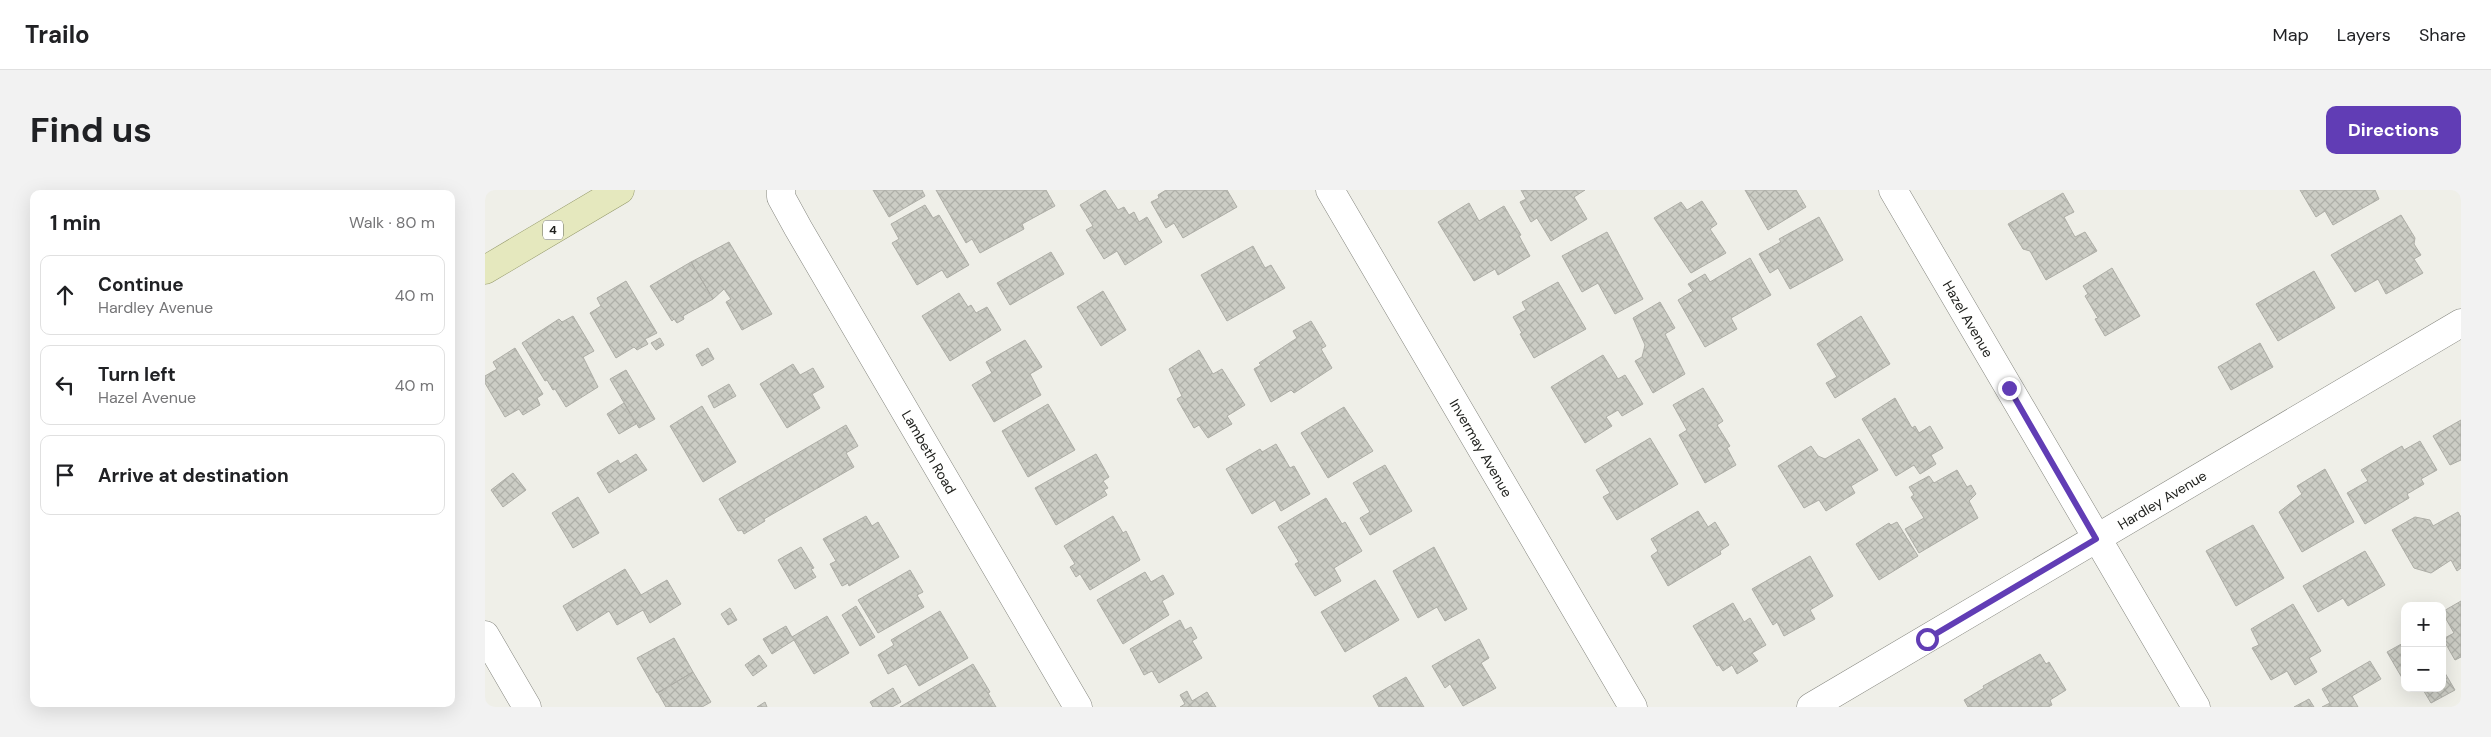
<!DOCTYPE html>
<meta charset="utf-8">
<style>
body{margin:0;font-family:"DM Sans",sans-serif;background:#f2f2f2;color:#202124}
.controls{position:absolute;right:15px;bottom:15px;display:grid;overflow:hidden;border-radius:10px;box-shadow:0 5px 20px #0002}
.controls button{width:45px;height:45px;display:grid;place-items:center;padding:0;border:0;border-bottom:1px solid #e0e0e0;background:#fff;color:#202124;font:25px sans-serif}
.stop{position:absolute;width:15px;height:15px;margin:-11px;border:4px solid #613db5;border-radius:50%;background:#fff}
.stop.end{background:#613db5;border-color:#fff;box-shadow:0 1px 5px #0008}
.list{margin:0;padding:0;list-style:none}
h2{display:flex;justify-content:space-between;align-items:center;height:65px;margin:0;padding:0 20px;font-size:21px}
h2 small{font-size:16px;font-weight:400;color:#757577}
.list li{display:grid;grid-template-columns:32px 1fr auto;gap:15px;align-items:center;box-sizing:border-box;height:80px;margin:0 10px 10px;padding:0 10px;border:1px solid #e0e0e0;border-radius:10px}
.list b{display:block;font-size:19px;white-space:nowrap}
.list p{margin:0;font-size:16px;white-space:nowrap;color:#757577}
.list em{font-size:16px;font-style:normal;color:#757577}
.icon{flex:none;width:28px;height:28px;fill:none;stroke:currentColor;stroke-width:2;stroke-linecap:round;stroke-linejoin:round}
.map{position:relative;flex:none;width:1976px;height:517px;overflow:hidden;border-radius:10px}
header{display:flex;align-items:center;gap:30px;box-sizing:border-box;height:70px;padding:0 25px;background:#fff;border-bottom:1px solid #e0e0e0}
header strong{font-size:24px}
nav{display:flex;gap:28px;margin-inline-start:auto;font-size:18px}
.intro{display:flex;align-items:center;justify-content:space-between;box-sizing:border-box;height:120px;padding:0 30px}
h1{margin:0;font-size:35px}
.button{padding:12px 22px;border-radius:10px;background:#613db5;color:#fff;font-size:18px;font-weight:700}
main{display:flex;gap:30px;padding:0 30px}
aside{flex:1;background:#fff;border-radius:10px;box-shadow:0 5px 20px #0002}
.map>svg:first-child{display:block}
</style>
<header>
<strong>Trailo</strong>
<nav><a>Map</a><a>Layers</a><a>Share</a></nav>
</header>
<div class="intro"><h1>Find us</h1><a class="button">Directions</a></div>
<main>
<aside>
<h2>1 min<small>Walk · 80 m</small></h2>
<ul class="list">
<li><svg class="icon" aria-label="ahead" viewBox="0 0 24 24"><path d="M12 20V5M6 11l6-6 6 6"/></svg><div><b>Continue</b><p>Hardley Avenue</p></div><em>40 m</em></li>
<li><svg class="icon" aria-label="left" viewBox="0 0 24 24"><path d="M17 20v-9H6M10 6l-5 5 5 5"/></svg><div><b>Turn left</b><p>Hazel Avenue</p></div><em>40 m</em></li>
<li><svg class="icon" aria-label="arrive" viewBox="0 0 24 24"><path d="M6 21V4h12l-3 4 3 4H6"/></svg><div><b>Arrive at destination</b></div></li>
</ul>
</aside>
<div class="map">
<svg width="1976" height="517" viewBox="0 0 1976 517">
<defs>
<pattern id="building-cross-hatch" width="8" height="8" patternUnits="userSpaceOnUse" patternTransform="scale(1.25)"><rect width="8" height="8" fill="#cccdc5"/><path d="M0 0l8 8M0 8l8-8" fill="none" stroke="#afb0a9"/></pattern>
</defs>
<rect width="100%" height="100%" fill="#efefe8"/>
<path fill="url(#building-cross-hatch)" stroke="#aeaea7" d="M388,0H437L440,6L404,27Z
M451,0H561L570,16L537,34L539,39L495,63L487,49L481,53Z
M620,0L633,20L639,17L644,25L649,22L654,32L662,27L677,52L640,75L632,61L619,69L601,40L608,36L595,15Z
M681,0H742L752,17L698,48L689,33L681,38L666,12L674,8L673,5Z
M1036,0H1100L1089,7L1102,29L1066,51L1052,28L1046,32L1035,12L1041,9Z
M1260,0H1311L1321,17L1283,40Z
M1815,0H1890L1894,9L1848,35L1840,21L1831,27Z
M1578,3L1589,22L1579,27L1590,47L1600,42L1612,61L1561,90L1545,61L1538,59L1523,34Z
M1217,11L1232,34L1225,39L1241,63L1206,83L1169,28L1196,12L1202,20Z
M984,13L994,31L1019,16L1036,45L1034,46L1045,66L1013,85L1010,79L989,91L953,32Z
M440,15L448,28L454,25L484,75L462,88L457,80L432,95L407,53L414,49L406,34Z
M1916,25L1930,48L1929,54L1936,65L1929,69L1938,83L1901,104L1893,89L1870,102L1846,65Z
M1334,27L1358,70L1305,99L1293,78L1285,83L1274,64L1296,52L1294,49Z
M1122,42L1158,109L1130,124L1113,93L1097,102L1077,66Z
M244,52L287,124L257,140L241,112L246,109L239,99L228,109L206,72Z
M768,56L780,78L786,75L800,98L742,131L716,85Z
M566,62L579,84L525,115L512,93Z
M1265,68L1286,105L1246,128L1252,139L1220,157L1193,110L1208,101L1203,94L1220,84L1225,92Z
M206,72L228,109L198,126L199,129L192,133L189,129L187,131L165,96Z
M1627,78L1655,126L1620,146L1610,129L1613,128L1600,106L1603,104L1598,96Z
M1829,81L1850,118L1793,151L1771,114Z
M141,91L172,143L160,149L163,154L152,160L149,157L131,168L105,123L116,116L112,108Z
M1073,92L1101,139L1049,168L1035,144L1037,143L1028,127L1041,120L1037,112Z
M618,101L641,140L616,156L592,117Z
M474,103L483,117L486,115L491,123L502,117L516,140L465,171L437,126Z
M1175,112L1190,138L1180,144L1200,184L1168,203L1150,171L1157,167L1160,155L1148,128Z
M88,126L109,161L98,167L113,197L81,217L70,199L68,200L62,190L60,191L37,153L74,129L77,132Z
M1376,126L1405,174L1350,208L1341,193L1352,187L1332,154Z
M826,131L841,156L836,159L847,178L809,203L806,200L786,212L769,179L776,175L774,173L812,148L808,141Z
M175,148L179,155L171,160L166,153Z
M540,150L557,177L545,184L556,205L509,232L487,195L507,183L501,172Z
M1775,153L1788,177L1746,200L1733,177Z
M30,158L58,204L52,208L55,215L38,225L34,219L20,227L0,193V186L12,179L8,172Z
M223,158L229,169L217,176L211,165Z
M714,160L728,184L737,179L760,215L742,226L747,234L723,248L714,235L709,238L692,209L697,206L684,179Z
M1118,165L1133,189L1140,185L1158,214L1137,226L1133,220L1121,227L1127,236L1100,253L1066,197Z
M308,174L315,185L328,178L339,197L327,204L335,218L302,238L275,194Z
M141,180L170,229L154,238L125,189Z
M244,194L251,206L229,218L223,206Z
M1218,198L1238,231L1232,235L1245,256L1242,258L1251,275L1220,293L1194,245L1202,240L1188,215Z
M1410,208L1427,238L1430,236L1434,243L1445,236L1458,258L1446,265L1451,274L1435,284L1429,275L1411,286L1377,229Z
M139,213L151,234L134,244L122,224Z
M563,214L590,260L543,287L517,241Z
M217,216L251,272L218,292L185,236Z
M859,217L888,261L843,288L816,243Z
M1976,230V270L1965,275L1948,246Z
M361,235L373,256L361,263L369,277L279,329L280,331L259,344L257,340L253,341L234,309Z
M1165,248L1193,294L1132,330L1118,307L1125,303L1111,280Z
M1374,249L1393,280L1366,296L1370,303L1341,321L1334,310L1319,318L1293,276L1326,256L1333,266L1340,269Z
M1935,251L1952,280L1936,289L1939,294L1922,304L1924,308L1880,334L1862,303L1883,291L1876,280L1917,256L1919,260Z
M791,254L805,278L809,276L825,304L796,321L790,310L767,324L741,279L775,259L777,262Z
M151,264L162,280L124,303L112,283L133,270L135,274Z
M611,264L624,287L618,291L623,298L619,300L622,305L571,335L550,298Z
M900,275L927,321L885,345L875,328L885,322L868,293Z
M1840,279L1869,332L1817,362L1794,322L1817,304L1812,296Z
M1472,280L1482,297L1486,295L1491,304L1484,311L1493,328L1434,363L1420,339L1439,328L1426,307L1429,305L1424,297L1444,286L1449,293Z
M28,283L41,300L18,317L6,300Z
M93,307L114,343L88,358L67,323Z
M841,308L857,334L860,332L877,361L849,378L856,391L830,406L810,374L814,372L793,337Z
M1213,321L1223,337L1230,332L1244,355L1235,361L1236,364L1183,396L1166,366L1173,361L1166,349Z
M1973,322L1976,327V378L1972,381L1966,370L1946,383L1929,378L1907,340L1930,327L1945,330L1948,336Z
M381,326L387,336L393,332L414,367L364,396L363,393L357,396L345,374L351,371L338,349Z
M628,326L638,343L641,341L655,370L605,400L595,384L591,387L585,377L590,374L579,356Z
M1412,332L1433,366L1394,390L1371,354L1404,333L1406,335Z
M1768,335L1799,388L1751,416L1721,361Z
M316,357L329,378L326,379L331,387L310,399L293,370Z
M949,357L982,419L960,431L952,417L933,428L908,381Z
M1880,361L1900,395L1863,416L1858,408L1833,422L1818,396Z
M1325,366L1348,406L1325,420L1330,429L1299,446L1292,432L1288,435L1267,399Z
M140,379L156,405L182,390L196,414L165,433L158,420L132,435L124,421L92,441L78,416Z
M425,380L438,402L432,405L439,417L393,443L373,410Z
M660,382L666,392L678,385L689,404L677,411L684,425L638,454L612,410Z
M890,390L914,430L860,462L836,422Z
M1976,411V467L1970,470L1958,449L1969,443L1957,422Z
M1248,413L1259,432L1265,428L1281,455L1267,463L1273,471L1252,484L1247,475L1238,481L1234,475L1232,476L1208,436Z
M1808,414L1836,461L1824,468L1832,482L1810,495L1802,481L1786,490L1767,458L1774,455L1766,439Z
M371,416L390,447L375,456L357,425Z
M245,418L252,430L243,435L236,424Z
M455,421L483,468L434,496L421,474L403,484L393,465L409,455L406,450Z
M342,426L364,463L329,484L309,450L287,464L278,449L301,436L307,447Z
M695,430L700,440L706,437L712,448L707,451L717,468L674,493L667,481L659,485L645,459Z
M189,448L208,482L172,503L152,468Z
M994,449L1004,468L996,473L1011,498L978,516L965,494L960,498L947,476Z
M1920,452V493L1902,462Z
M1555,464L1561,474L1564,472L1581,500L1565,510L1567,515L1563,517H1483L1479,510L1499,498L1498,496Z
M274,465L282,476L268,486L260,475Z
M1885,471L1896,489L1867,506L1873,517H1837L1845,513L1837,499Z
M488,474L505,502L503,503L511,517H415Z
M1957,478L1970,500L1946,513L1937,498H1957Z
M208,482L226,512L217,517H181L173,503Z
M921,487L939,517H894L888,506Z
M408,498L416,512L407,517H388L385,512Z
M702,501L707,511L722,502L731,517H695L700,514L695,505Z
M1824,509L1829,517H1809Z
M280,512L282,517H272Z"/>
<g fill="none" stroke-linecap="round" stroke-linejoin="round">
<defs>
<path id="minor" d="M296,0V7L313,38L593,517
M845,0L1148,517
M1408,0L1711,517
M0,445L42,517
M1326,517L1976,133"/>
<path id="major" d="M0,80L135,0"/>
</defs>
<use href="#minor" stroke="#85867f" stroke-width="29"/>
<use href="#major" stroke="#94996a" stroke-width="29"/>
<use href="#minor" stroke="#fff" stroke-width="28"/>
<use href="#major" stroke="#e5e8be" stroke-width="28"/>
</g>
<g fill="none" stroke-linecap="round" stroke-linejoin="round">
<path stroke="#613db5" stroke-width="6" d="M1442,449L1611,349L1524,198"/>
</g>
<g text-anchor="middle" stroke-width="4" stroke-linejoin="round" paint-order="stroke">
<rect fill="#fffffe" stroke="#636461" stroke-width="1" x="58" y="30.5" width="20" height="19" rx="4"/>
<g font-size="12" font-weight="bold" fill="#20211e">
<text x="68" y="44">4</text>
</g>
<g font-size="14" fill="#20211e" stroke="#fffffe">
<text transform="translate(1483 129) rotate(60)" y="5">Hazel Avenue</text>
<text transform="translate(996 258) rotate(60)" y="5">Invermay Avenue</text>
<text transform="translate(444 262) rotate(60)" y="5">Lambeth Road</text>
<text transform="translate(1677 310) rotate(-31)" y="5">Hardley Avenue</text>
</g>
</g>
</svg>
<div class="controls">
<button>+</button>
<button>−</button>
</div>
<div class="stop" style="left:1442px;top:449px"></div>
<div class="stop end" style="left:1524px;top:198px"></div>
</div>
</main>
